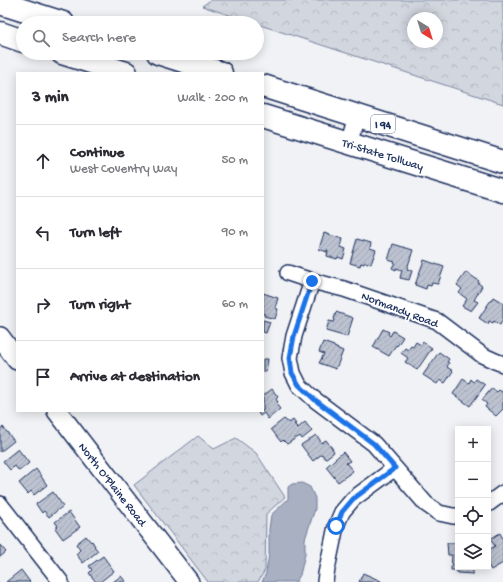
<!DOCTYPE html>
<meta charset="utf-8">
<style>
body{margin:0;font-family:"Gochi Hand",sans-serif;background:#f2f2f3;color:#2b2b33}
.controls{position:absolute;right:12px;bottom:12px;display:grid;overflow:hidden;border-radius:0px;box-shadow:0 2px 10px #0003}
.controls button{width:36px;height:36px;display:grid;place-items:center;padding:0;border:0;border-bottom:1px solid #e1e1e2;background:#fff;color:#2b2b33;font:20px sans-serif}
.compass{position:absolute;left:407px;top:12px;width:36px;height:36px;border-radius:50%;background:#fff;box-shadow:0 2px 10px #0003;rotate:142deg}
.stop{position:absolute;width:12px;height:12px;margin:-9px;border:3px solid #1a73e8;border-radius:50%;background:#fff}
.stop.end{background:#1a73e8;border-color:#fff;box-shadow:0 1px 4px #0008}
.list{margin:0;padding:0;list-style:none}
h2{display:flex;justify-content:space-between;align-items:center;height:52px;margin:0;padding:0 16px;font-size:17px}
h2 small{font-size:13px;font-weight:400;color:#7c7c81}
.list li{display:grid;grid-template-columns:26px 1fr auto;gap:12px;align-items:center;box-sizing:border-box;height:72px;padding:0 16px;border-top:1px solid #e1e1e2}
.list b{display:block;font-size:15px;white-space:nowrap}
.list p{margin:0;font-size:13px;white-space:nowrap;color:#7c7c81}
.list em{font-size:13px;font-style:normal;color:#7c7c81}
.icon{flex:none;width:22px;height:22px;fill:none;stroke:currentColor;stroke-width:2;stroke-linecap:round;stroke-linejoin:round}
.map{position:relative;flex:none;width:503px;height:582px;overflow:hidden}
.search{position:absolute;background:#fff;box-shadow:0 2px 10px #0003;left:16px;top:16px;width:248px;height:44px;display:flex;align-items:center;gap:10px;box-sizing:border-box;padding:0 14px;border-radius:22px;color:#7c7c81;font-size:15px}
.panel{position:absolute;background:#fff;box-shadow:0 2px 10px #0003;left:16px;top:72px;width:248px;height:340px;border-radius:0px}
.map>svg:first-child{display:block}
</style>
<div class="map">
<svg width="503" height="582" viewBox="0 0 503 582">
<defs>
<pattern id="forest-crowns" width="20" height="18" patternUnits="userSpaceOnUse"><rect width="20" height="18" fill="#d2d6df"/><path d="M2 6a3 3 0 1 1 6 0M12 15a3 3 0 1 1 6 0" fill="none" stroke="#b4b8c2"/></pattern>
<pattern id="building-hatch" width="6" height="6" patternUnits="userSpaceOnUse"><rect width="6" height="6" fill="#bcc2d0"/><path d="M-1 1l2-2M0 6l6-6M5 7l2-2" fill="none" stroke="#a1a7b5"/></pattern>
</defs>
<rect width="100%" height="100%" fill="#f1f2f5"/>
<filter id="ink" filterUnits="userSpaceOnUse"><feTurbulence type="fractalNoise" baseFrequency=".025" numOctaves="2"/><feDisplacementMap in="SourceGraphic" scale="8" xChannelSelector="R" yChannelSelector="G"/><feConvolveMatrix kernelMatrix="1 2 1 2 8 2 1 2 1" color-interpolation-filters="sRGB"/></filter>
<g filter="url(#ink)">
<path fill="url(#forest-crowns)" stroke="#76829e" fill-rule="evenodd" d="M211,0H503V104L257,24V23H253L202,6ZM413,18H437V42H413Z
M198,436L214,449L236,438L256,453L285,497L266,514L265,570L258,582H208L134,485Z"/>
<path fill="#a8b0c2" stroke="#707c9a" d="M302,483L310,487L315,498V509L305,539V554L300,575L296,582H262L266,573L269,554V529L271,515L288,499V487L292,484Z"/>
<path fill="url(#building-hatch)" stroke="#1b2f5e" d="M324,233L343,239L341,247L346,249L343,259L338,257L337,259L327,256L328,250H327V252L319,249Z
M357,239L371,243L370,248L376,250L371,264L365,262L364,264L361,263L360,266L350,263Z
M393,244L413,250L407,269L412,271L409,280L400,278L402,270L396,268V270L392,268L395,262L388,260Z
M424,260L444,267L438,284L432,283L431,286L427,285L426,289L415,285Z
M466,272L479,281L478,283L482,286L474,300L478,302L471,311L462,306L467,299L459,293L462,289L457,285Z
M263,293L278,298L275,308L278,309L275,319L264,316L265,314H263Z
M493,297L503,303V319L500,325L494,321L493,323L489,321L488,324L479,318Z
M336,312L353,318L347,337L326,331L329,321L334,322L335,320L334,319Z
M263,320L270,322L266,333L263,332Z
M383,329L389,332L388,334L390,336L393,331L403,337L397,346L396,345L389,356L373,347Z
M323,342L334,346V347L343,351L336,369L319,363L324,354L319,352Z
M416,342L421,345L423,342L432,348L417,370L405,362L408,358L401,353L405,348L408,350L411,346L413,347Z
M439,352L449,359L447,362L449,363L447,367L453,371L445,383L440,380L437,384L423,375Z
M263,359H268L266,372H263Z
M463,379L469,383L471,379L474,382L476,379L485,385L470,406L453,394Z
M492,388L497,392L499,390L502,392L503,391V409L496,416L485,407L487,404L482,400Z
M272,389L278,397L276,399L278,402L276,404L280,409L268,419L264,413L260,416L257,411H263V396Z
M284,419L289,423L293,420L296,424H294L298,428L305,422L312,431L302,439L300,436L297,438H296L287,444L283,440L281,442L271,429Z
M3,427L14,441L0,452V429Z
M316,435L320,440V441L321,443L326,440L332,448L334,452L325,459L322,454L313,461L301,445Z
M18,449L29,463L19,471L15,466L10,470L3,461Z
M343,452L350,461L346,463L353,471L338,482L326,467Z
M36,469L47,485L34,495L31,491L28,494L19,483Z
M53,492L63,506L49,517L44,511L42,513L36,504Z
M69,512L80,527L63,539L55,528L58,526L55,522Z
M500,533L503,539V563L491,570L488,565V548L489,550L495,546L490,539Z
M86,536L91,542L92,541L95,546H94L98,551L83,563L76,554L80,550L76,544Z
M447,543H458V567H473V574L457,573V570H451L452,555H448Z
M0,545L6,552L0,557Z
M103,556L114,571L100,582H96L89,573L92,570L89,566Z
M21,570L30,582H6Z
M363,573L381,581V582H359Z
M121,576L126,582H113Z"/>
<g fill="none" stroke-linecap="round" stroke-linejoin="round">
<defs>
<path id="minor" d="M349,143L357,116
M288,273L312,281L344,289L437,321L482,355L495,361L503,364
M312,281L294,336L290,358L293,373L299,385L314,399L374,444L426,504L439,513L453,516H458
M0,504L61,582
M488,504L503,493
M325,582L326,574L336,526L342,512L353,499L395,468"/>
<path id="major" d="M0,337L17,360
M57,411L189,582"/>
<path id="highway" d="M0,3L63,23
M0,33L23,41
M62,53L126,73
M158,53L221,73
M263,86L503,162
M263,116L503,191"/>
</defs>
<use href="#minor" stroke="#1b2f5e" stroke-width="18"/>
<use href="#major" stroke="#1b2f5e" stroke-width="22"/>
<use href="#highway" stroke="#1b2f5e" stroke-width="25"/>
<use href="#minor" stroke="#fff" stroke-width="15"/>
<use href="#major" stroke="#fff" stroke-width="19"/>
<use href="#highway" stroke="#fff" stroke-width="22"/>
</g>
</g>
<g fill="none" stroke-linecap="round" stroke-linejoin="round" filter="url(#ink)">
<path stroke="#1a73e8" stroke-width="5" d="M312,281L294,336L290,358L292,373L299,385L314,399L374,444L395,468L353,499L342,512L336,526"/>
</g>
<g text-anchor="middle" stroke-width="3.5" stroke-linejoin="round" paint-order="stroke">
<rect fill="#fff" stroke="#5f6d8e" stroke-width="1" x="371" y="115" width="24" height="18" rx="3"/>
<g font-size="11" font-weight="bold" fill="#1b2f5e">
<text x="383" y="128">I 94</text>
</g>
<g font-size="12" fill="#1b2f5e" stroke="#fff">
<text transform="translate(383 154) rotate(17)" y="4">Tri-State Tollway</text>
<text transform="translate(400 309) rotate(21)" y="4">Normandy Road</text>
<text transform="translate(113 484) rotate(52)" y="4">North O'Plaine Road</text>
</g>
</g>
</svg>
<div class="controls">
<button>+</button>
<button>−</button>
<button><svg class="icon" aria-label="locate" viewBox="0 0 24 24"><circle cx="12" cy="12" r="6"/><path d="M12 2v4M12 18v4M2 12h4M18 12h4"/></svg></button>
<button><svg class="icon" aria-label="layers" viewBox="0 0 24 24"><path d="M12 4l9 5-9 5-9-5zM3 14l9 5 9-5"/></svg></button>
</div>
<svg class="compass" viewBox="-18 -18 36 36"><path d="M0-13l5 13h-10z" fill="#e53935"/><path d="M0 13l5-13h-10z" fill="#7c7c81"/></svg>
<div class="stop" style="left:336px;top:526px"></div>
<div class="stop end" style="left:312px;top:281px"></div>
<div class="search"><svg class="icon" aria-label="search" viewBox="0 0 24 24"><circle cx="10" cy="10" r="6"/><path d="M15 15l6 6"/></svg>Search here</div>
<section class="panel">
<h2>3 min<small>Walk · 200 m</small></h2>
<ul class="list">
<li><svg class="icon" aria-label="ahead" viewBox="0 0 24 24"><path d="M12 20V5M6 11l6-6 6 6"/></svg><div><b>Continue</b><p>West Coventry Way</p></div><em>50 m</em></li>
<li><svg class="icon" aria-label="left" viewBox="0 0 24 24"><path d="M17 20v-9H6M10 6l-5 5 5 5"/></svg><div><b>Turn left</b></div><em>90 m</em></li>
<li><svg class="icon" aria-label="right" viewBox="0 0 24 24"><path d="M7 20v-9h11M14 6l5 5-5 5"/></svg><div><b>Turn right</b></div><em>60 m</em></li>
<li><svg class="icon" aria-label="arrive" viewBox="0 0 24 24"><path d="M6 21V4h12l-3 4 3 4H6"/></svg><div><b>Arrive at destination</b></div></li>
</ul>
</section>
</div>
